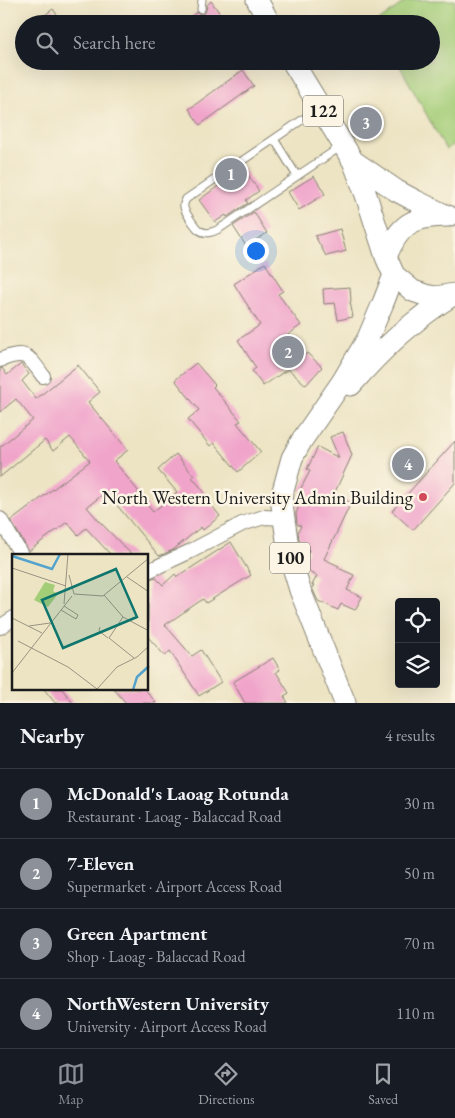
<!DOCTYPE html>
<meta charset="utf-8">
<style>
body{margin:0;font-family:"EB Garamond",serif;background:#242831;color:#f1f3f6}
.controls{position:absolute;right:15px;bottom:15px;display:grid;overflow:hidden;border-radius:5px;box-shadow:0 5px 20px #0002}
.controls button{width:45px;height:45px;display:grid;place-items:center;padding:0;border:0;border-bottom:1px solid #363941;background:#171b24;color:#f1f3f6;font:25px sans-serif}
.you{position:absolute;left:255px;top:250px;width:18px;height:18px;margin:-12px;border:4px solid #fff;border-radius:50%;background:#1a73e8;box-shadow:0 0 0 8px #1a73e833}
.badge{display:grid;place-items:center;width:32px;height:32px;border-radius:50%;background:#8c9099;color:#fff;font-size:16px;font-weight:700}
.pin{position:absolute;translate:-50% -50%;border:2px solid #fff;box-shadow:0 1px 5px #0006}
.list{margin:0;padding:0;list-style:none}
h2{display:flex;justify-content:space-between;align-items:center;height:65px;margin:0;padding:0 20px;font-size:21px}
h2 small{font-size:16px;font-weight:400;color:#9ea1a6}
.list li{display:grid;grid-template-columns:32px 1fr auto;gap:15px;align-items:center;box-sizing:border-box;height:70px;padding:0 20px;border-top:1px solid #363941}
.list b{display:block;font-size:19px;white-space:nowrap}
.list p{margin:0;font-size:16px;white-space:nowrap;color:#9ea1a6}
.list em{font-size:16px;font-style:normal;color:#9ea1a6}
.icon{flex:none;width:28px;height:28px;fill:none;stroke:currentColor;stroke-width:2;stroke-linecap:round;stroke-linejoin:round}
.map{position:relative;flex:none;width:455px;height:703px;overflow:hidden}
.search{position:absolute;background:#171b24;box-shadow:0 5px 20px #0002;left:15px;right:15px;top:15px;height:55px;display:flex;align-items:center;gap:12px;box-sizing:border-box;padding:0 18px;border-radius:28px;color:#9ea1a6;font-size:19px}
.sheet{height:345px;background:#171b24}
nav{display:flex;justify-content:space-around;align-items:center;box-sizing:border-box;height:70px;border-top:1px solid #363941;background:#171b24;font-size:14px;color:#9ea1a6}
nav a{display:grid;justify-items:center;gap:2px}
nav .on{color:#8c9099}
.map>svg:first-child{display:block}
</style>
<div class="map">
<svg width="455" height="703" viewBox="0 0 455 703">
<rect width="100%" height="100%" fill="#fcf5e5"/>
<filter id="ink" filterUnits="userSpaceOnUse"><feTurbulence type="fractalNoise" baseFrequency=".02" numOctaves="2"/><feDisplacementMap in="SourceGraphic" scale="10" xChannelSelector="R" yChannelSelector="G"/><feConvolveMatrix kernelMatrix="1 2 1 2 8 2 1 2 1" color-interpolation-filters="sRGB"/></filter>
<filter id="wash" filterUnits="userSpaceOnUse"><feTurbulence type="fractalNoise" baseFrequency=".0096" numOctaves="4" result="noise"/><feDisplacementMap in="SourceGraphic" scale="20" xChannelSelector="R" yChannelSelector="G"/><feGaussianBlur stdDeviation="1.12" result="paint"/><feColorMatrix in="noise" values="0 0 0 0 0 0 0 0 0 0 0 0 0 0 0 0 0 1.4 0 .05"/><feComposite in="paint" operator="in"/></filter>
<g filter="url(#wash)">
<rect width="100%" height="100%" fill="#ede4c4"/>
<path fill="#a4cd78" stroke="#60744a" d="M407,0H455V143L446,150L397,61H431V24L376,23Z"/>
<g id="blocks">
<path fill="#f0a4ca" d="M211,1L221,15L218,17L214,16L211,17L209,21L210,24H181L197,12L200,14H204L206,10L207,5Z
M53,9L60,19L54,24H33Z
M243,70L254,86L200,125L189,109Z
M243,168L259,191L246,200L248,203L227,217L226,215L215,222L199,200Z
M314,176L325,194L299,210L288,192Z
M254,212L267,233L246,246L233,226Z
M340,229L346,251L326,256L315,236Z
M265,263L283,291L278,294L301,325L288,335L304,356L307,353L322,367L306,385L288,369L263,386L252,371L256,368L238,340L260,325L234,284Z
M350,287L351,301L350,302L353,317L338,320L335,303L324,304L323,289Z
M196,363L215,385L213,387L241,421L237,423L261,452L238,472L214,443L210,446L188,419L199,410L175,380Z
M21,364L29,374L22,381L36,399L78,365L100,392L88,402L128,450L114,461L139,492L137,493L153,512L177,492L158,470L176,454L194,476L192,477L210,499L208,501L220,516L203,530L201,527L173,550L159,556L106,492L87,507L99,521L133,556H112L86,528L78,535L67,522L29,551L11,521L90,461L70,437L53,451L45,440L0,477V447L33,420L16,399L0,412V369L2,368L7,375Z
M343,432L352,455L334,494L351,503L324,559L339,566L338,568L354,575L347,590L362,597L355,610L341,604L338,610L318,601L312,588L314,585H312L317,576L307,571L304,560L309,550L300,545L298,532L301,526L297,524L296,513L299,506L296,505L303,491L300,490L310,471L307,469L318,447L339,458L330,437Z
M455,441V483L413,530L392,511Z
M231,542L251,575L206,603L203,599L165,625L192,656L201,650L221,682L199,696L170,651L165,656L148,637V580L155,577L163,585L175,574L177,577Z
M273,658L280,670L276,672L289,693L284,696L288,703H245L233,682Z
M44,689H62L73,703H55Z
M114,689H145L156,703H126Z"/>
</g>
</g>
<g filter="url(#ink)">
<use href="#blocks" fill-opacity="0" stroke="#848070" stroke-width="1"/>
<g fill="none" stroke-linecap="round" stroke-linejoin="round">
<defs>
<path id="lane" d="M201,9L202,0
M214,21L220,24
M232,24L263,15
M318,109L186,199C185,202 183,204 184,207C184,211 196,228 199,230C206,235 213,232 219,229L340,147
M274,139L297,176"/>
<path id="street" d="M0,360C26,350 28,355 43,376
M0,519L22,556
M148,571L191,551L242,524L264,517L284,518
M0,627L14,618"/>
<path id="primary" d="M257,0L270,24
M292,61L353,161L366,195L386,257L394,275L413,291L425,295L435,297L455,294
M353,161L397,191L416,201L447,216
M386,257C399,224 413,216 448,216
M351,385C380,351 413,320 451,296
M345,703L300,590L289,554L282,505L283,491L292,458L302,440L342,382L368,338L383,303L394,275"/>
</defs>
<use href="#lane" stroke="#848070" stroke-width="9"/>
<use href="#street" stroke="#848070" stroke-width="16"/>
<use href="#primary" stroke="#848070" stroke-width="23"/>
<use href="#lane" stroke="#fff" stroke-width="7"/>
<use href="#street" stroke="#fff" stroke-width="14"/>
<use href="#primary" stroke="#fff" stroke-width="21"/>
</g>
</g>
<circle fill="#d1495b" stroke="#fcf5e5" stroke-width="2" cx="423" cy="497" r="5"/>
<g text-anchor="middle" stroke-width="5" stroke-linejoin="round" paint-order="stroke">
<g fill="#fcf5e5" stroke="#5f5d58" stroke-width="1">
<rect x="303" y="95.5" width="40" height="31" rx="4"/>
<rect x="270" y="542.5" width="40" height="31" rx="4"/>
</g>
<g font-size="18" font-weight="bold" fill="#1c1c1c">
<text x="323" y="117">122</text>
<text x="290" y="564">100</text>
</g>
<g font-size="19" fill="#1c1c1c" stroke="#fcf5e5" text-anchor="end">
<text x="413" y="504">North Western University Admin Building</text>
</g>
</g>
<g transform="translate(12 554)">
<rect width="136" height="136" fill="#ede4c4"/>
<path d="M33,28L43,31L41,37L46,40L36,53L22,46Z" fill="#a4cd78"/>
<path fill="none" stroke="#53a3cd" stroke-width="2.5" d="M0,2L40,15L48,0M121,136L125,123L137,112"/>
<path fill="none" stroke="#999481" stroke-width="1" d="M0,14L54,32M57,21L62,40M115,23L137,38M62,40L91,42L137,4M92,41L111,63L137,77M52,50L56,0M49,56L64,65L66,61L52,52M111,63L97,84L122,104M0,64L30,79M17,72L38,69M88,73L87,77L96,84M6,87L56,113L85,135M0,119L60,42M85,135L105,113L125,103L137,92"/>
<path fill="#0f766e" fill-opacity="0.15" stroke="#0f766e" stroke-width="2.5" d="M104,15L125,63L51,94L30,46Z"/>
<rect width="136" height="136" fill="none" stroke="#1c1c1c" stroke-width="2.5"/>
</g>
</svg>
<div class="controls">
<button><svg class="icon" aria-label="locate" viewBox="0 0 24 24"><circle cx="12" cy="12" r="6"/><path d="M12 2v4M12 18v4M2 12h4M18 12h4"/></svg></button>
<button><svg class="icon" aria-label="layers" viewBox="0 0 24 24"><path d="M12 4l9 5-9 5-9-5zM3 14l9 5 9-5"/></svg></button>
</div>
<div class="you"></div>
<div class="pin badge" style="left:231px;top:174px">1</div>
<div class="pin badge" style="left:288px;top:352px">2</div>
<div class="pin badge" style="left:366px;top:123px">3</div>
<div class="pin badge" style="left:408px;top:464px">4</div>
<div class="search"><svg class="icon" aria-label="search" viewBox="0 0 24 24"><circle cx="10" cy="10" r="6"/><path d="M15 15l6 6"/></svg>Search here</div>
</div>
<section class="sheet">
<h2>Nearby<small>4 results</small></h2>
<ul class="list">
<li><span class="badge">1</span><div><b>McDonald's Laoag Rotunda</b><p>Restaurant · Laoag - Balaccad Road</p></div><em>30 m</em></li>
<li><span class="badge">2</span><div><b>7-Eleven</b><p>Supermarket · Airport Access Road</p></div><em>50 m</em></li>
<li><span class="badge">3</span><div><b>Green Apartment</b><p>Shop · Laoag - Balaccad Road</p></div><em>70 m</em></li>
<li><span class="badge">4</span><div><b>NorthWestern University</b><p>University · Airport Access Road</p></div><em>110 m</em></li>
</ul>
</section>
<nav>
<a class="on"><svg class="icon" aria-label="map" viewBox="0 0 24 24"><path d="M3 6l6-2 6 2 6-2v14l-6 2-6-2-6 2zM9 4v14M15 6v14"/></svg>Map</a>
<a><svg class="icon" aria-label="directions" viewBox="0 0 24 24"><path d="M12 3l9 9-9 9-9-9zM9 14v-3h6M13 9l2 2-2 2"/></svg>Directions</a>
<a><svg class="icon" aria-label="saved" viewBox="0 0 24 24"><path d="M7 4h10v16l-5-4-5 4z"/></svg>Saved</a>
</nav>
